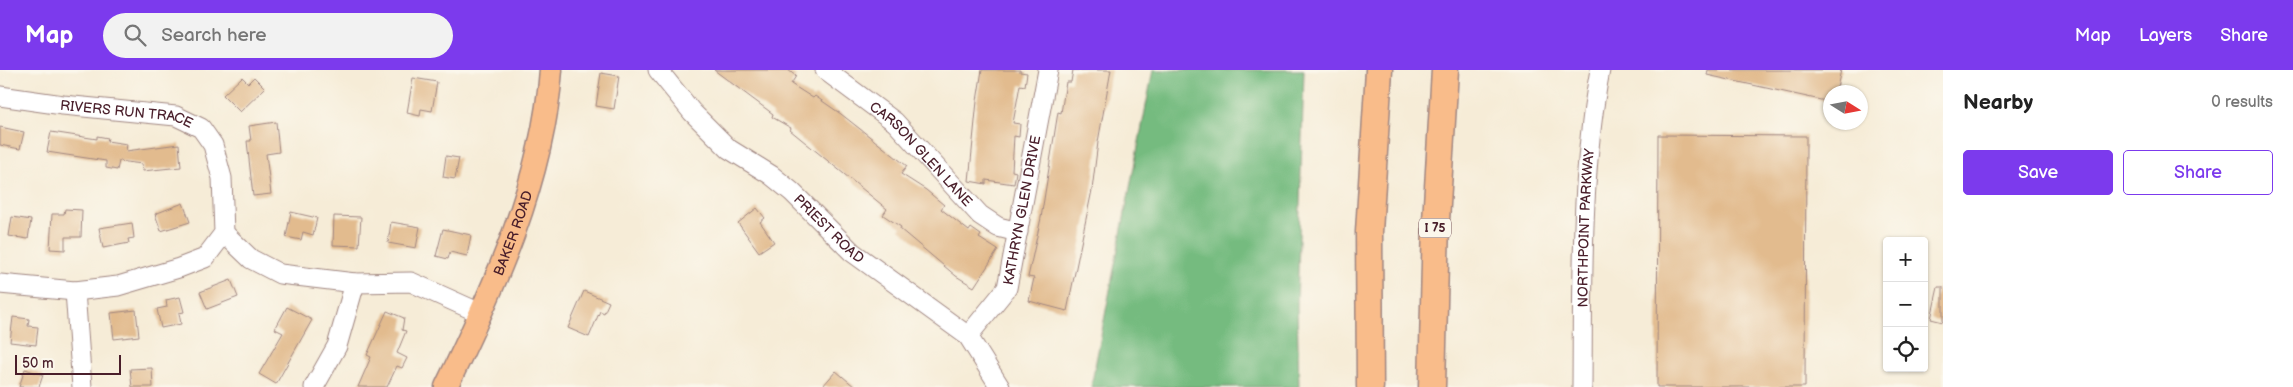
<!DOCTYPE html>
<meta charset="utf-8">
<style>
body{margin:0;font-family:"Balsamiq Sans",sans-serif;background:#f2f2f2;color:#222}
.controls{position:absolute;right:15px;bottom:15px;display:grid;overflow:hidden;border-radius:5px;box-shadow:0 1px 4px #0004}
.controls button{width:45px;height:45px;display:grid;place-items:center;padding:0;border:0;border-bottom:1px solid #e0e0e0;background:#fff;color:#222;font:25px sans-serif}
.compass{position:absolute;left:1823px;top:15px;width:45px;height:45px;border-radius:50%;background:#fff;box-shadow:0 1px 4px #0004;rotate:101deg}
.scale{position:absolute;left:15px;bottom:12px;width:106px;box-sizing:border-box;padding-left:5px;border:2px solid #4a1f2b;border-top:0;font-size:14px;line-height:18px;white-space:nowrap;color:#4a1f2b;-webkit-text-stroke:4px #fbf7ec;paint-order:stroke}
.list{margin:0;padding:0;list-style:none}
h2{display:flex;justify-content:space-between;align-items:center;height:65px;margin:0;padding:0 20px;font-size:21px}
h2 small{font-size:16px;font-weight:400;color:#767676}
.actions{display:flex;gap:10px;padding:15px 20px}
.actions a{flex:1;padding:11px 0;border:1px solid #7c3aed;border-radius:5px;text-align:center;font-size:18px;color:#7c3aed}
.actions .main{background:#7c3aed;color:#fff}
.icon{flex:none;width:28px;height:28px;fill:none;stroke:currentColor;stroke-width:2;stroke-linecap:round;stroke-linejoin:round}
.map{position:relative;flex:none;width:1943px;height:317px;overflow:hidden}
header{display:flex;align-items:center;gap:30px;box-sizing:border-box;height:70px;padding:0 25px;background:#7c3aed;color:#fff}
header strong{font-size:24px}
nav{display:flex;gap:28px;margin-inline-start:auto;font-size:18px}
.search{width:350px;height:45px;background:#f2f2f2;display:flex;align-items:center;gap:12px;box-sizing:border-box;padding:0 18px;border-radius:28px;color:#767676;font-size:19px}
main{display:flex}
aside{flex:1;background:#fff}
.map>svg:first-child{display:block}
</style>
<header>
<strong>Map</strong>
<div class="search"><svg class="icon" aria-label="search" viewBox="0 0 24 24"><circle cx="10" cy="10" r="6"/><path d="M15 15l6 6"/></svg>Search here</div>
<nav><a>Map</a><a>Layers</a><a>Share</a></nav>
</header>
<main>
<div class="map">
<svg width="1943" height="317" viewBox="0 0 1943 317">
<rect width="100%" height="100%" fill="#fbf7ec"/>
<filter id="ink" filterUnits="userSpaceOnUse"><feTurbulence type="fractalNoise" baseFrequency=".02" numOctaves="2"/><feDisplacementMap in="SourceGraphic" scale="10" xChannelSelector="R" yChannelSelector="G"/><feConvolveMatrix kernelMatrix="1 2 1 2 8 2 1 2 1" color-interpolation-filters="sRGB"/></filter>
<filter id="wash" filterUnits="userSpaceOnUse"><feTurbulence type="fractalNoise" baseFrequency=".0096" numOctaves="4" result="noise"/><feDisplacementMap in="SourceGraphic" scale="20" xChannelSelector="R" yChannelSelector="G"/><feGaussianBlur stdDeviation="1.12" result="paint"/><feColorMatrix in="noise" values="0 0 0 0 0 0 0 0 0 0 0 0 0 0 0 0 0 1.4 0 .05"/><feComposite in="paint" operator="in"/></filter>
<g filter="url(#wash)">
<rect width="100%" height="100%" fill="#f6ecd7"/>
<path fill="#74bb7f" stroke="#5f6d55" d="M1153,0H1304L1297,237L1299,317H1091Z"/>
<g id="blocks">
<path fill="#e2bb8e" d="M714,0H788L796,6L791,14L813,28L815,26L841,44L907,96L901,104L926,120L944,135L941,139L969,161L971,158L981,165L979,168L998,180L974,217L956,206L900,159L901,157L883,145L887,139L790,60L791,58L772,47L773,44Z
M982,0H1020V2L1027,3L1025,16L1020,15L1013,53L1020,54L1019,67L1014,66L1012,101L1016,102L1014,114L986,110V114L969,111L977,31Z
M1073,0H1111L1098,72L1092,120L1067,241L1029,231L1034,208L1028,207L1041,148L1058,42L1061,43L1066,12H1071Z
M1708,0H1841L1836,22H1830V32L1707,5Z
M601,3L619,6L614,39L596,36Z
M242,7L248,13L254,7L265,18L240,42L223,25Z
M413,8L437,12L432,41L421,39L420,46L407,43Z
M276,52L279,82L266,84L271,124L253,126L247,71H251L249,56Z
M0,57L24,62L20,79L0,75Z
M51,62L97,69V66L108,68L107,71L127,74L126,81L179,74L181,97L143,101L142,94L119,91L117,100L106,98V91L47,82Z
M1658,65L1806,66L1805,317H1657Z
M446,86L459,88L455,109L443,107Z
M183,133L190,152L161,161L155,144Z
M757,138L765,148L760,152L774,172L759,182L738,153Z
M65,139L82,140L81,167H65V180L50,179L52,144H64Z
M291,142L317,148L313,165L303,162L301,170L286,167Z
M334,146L361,147L359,176L333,175Z
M12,147L31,150L28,169L9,166Z
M391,152L420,157L416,178L388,173Z
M132,153L134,168L128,169L129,173L103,178L99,158Z
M443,159L471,165L467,186L450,182L448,189L436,186Z
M231,210L238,227L207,239L200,222Z
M1938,217H1943V252L1931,249Z
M584,221L609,232L604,243L600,241L589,267L568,258Z
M180,227L184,242L179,243L181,254L161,258L157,239L167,237L166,230Z
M287,237L312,250L276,314L259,304L283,263L275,259Z
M136,240L139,266L114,269L111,243Z
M387,241L404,248L402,260L406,261L397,283L407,288L402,298L397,296L387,317H358L371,287L367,285Z
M13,247L29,249L28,256L38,257L36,275L10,272Z
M152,298L153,317H132L130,299Z
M25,299L43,305L39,317H19Z
M836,301L855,317H822Z"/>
</g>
</g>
<g filter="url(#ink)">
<use href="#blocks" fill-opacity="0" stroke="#a08681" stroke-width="1"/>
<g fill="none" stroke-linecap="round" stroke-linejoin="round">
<defs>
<g id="minor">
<path id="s1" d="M658,0L692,42L729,79L771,105L792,122L852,182L968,266L1000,317"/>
<path id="s2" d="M825,0L895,52L980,145L998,157L1018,162"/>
<path id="s3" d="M0,26L63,35L176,46L201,58L213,75L222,108L224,163L205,188L179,198L118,216L75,221L0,214"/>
<path d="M224,163L251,189L280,204L355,213L411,212L480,243"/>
<path d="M75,221L82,317"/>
<path id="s4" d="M968,266L1007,218L1048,0"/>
<path d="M314,317L337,276L355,213"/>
<path id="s5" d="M1582,317C1583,210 1580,106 1600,0"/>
</g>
<g id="major">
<path id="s6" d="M446,317C494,218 543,112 551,0"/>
</g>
<path id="highway" d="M1370,317L1369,162L1379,0
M1432,317L1436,151L1445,0"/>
</defs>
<use href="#minor" stroke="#a08681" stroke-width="21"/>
<use href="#major" stroke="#a08681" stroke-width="25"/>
<use href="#highway" stroke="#a08681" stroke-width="29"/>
<use href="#minor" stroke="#fff" stroke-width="19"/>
<use href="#major" stroke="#f9bc8a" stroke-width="22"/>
<use href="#highway" stroke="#f9bc8a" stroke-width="26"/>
</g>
</g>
<g text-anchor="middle" stroke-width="4" stroke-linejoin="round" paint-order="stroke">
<rect fill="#fbf7ec" stroke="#7f6065" stroke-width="1" x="1419" y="148.5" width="32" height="19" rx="4"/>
<g font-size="12" font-weight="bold" fill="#4a1f2b">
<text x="1435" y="162">I 75</text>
</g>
<g font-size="14" fill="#4a1f2b" stroke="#fbf7ec">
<text dy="5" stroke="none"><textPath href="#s3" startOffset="128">RIVERS RUN TRACE</textPath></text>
<text dy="5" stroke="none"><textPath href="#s2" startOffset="128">CARSON GLEN LANE</textPath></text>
<text dy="5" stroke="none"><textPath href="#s4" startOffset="141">KATHRYN GLEN DRIVE</textPath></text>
<text dy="5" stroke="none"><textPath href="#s1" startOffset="235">PRIEST ROAD</textPath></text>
<text dy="5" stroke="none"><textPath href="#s5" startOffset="159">NORTHPOINT PARKWAY</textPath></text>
<text dy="5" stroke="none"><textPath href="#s6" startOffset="168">BAKER ROAD</textPath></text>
</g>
</g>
</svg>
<div class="controls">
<button>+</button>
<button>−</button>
<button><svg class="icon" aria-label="locate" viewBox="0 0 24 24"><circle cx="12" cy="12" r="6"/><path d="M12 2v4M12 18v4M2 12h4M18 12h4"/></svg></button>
</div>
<svg class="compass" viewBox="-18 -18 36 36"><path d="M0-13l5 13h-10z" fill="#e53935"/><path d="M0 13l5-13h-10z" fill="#767676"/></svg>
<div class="scale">50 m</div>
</div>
<aside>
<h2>Nearby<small>0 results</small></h2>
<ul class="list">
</ul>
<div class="actions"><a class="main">Save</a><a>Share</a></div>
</aside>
</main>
